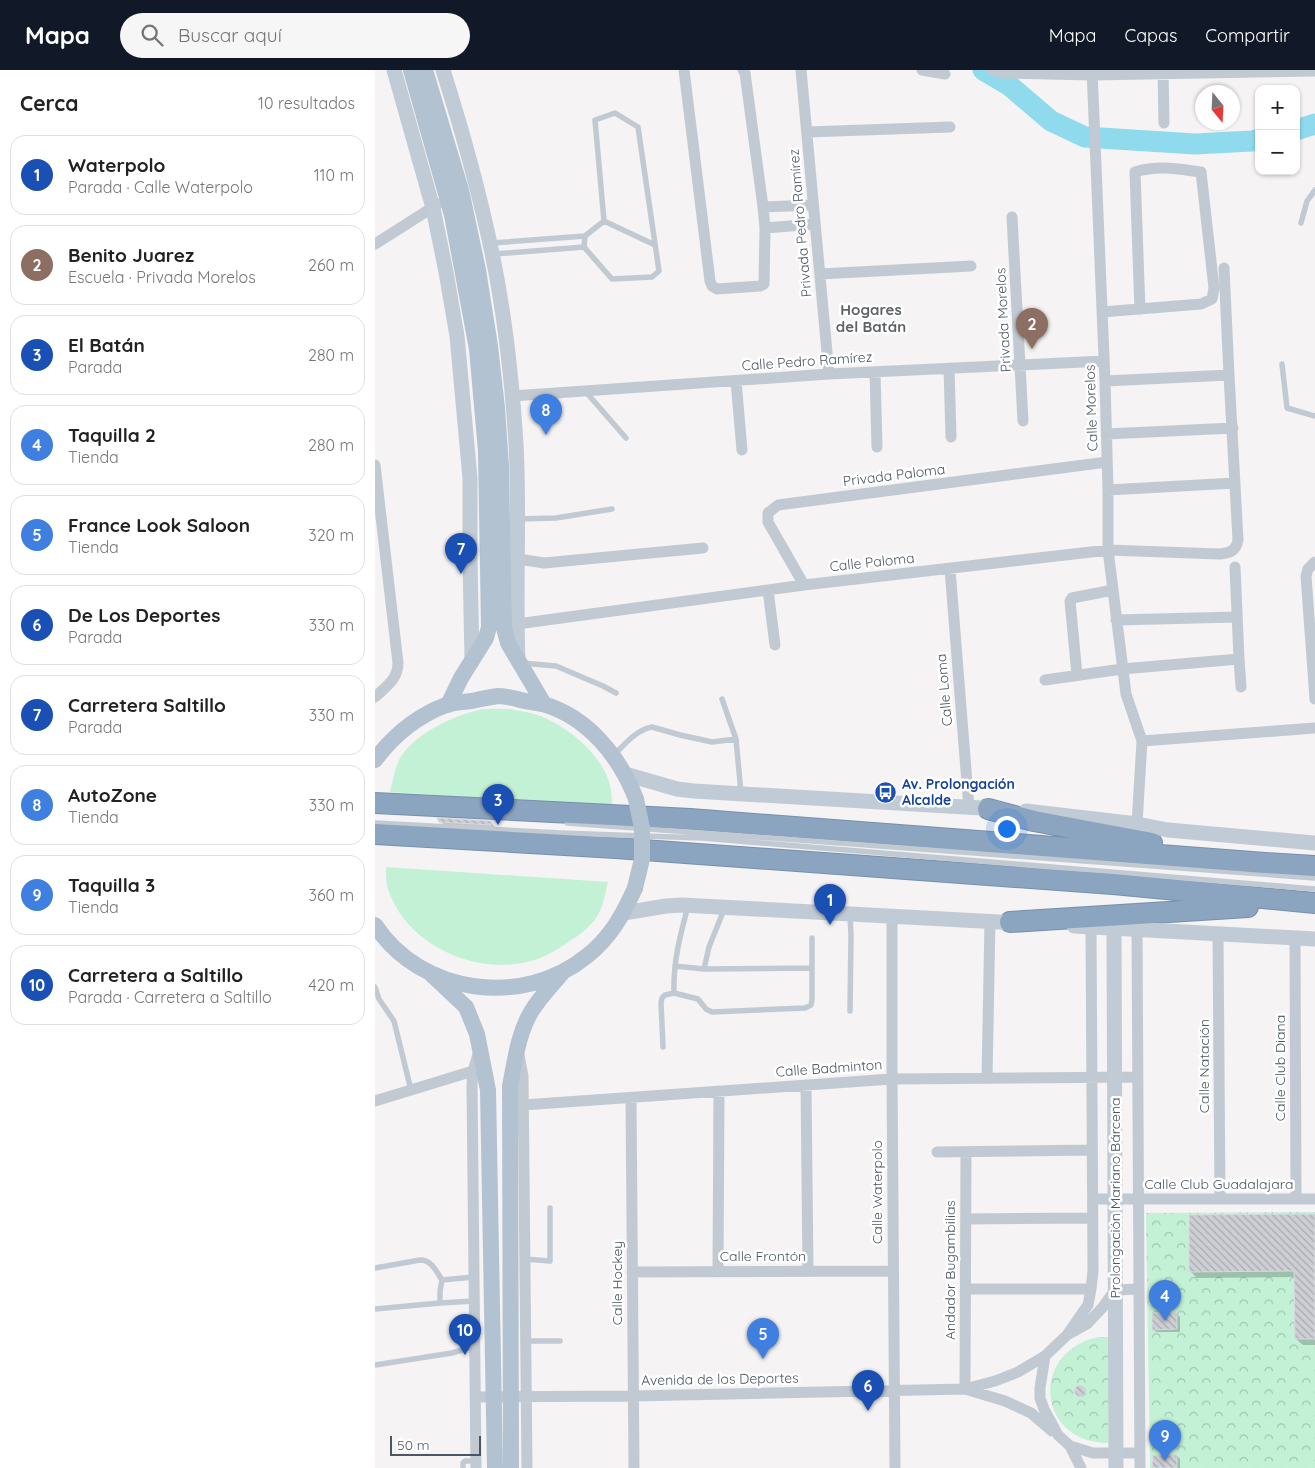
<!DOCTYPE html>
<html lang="es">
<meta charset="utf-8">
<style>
body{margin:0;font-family:Quicksand,sans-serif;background:#f6f6f6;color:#222}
.controls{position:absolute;right:15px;top:15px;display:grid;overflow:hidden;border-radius:10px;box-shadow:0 1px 4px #0004}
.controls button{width:45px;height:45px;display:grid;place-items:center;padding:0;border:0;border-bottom:1px solid #e0e0e0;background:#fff;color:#222;font:25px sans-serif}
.compass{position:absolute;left:820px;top:15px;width:45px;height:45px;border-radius:50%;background:#fff;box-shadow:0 1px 4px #0004;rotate:162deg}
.scale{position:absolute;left:15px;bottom:12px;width:91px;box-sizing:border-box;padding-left:5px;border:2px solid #4a5661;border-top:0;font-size:14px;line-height:18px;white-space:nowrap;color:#4a5661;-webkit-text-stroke:4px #fff;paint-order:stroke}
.you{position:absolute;left:631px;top:758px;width:18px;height:18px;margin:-12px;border:4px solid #fff;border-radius:50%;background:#1a73e8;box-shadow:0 0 0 8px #1a73e833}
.badge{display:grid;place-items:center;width:32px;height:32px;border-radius:50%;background:#111827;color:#fff;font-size:16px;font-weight:700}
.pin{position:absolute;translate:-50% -41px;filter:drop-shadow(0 1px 2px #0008)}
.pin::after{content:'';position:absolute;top:26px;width:18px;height:15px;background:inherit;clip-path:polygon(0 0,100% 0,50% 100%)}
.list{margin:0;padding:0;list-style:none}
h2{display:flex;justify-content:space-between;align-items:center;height:65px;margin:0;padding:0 20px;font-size:21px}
h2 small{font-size:16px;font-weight:400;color:#767676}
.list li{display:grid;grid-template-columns:32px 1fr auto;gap:15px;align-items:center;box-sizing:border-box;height:80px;margin:0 10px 10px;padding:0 10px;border:1px solid #e0e0e0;border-radius:15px}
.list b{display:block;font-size:19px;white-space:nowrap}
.list p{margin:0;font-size:16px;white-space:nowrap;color:#767676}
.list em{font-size:16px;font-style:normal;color:#767676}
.icon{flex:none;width:28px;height:28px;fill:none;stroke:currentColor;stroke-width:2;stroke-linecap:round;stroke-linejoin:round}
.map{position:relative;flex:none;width:940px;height:1398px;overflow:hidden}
header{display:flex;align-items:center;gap:30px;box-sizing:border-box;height:70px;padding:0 25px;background:#111827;color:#fff}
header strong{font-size:24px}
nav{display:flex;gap:28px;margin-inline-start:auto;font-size:18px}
.search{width:350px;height:45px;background:#f6f6f6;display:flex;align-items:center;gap:12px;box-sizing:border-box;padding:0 18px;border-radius:28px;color:#767676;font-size:19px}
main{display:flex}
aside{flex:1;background:#fff}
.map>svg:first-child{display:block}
</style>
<header>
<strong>Mapa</strong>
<div class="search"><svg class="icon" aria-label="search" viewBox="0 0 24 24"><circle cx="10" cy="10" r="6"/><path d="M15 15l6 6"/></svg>Buscar aquí</div>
<nav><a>Mapa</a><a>Capas</a><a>Compartir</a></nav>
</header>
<main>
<aside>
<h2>Cerca<small>10 resultados</small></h2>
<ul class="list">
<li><span class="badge" style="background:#1a4fb4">1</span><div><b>Waterpolo</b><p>Parada · Calle Waterpolo</p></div><em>110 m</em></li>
<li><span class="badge" style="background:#8d6e63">2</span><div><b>Benito Juarez</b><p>Escuela · Privada Morelos</p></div><em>260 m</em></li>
<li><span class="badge" style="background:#1a4fb4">3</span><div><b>El Batán</b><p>Parada</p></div><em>280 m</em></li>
<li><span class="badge" style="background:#3f7fe0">4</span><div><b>Taquilla 2</b><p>Tienda</p></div><em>280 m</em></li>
<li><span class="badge" style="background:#3f7fe0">5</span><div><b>France Look Saloon</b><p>Tienda</p></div><em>320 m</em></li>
<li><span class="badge" style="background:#1a4fb4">6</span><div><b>De Los Deportes</b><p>Parada</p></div><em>330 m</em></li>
<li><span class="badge" style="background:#1a4fb4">7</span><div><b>Carretera Saltillo</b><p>Parada</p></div><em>330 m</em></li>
<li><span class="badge" style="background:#3f7fe0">8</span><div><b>AutoZone</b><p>Tienda</p></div><em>330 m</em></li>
<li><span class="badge" style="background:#3f7fe0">9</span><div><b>Taquilla 3</b><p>Tienda</p></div><em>360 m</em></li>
<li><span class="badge" style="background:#1a4fb4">10</span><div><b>Carretera a Saltillo</b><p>Parada · Carretera a Saltillo</p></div><em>420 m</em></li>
</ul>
</aside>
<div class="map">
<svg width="940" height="1398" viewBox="0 0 940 1398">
<defs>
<pattern id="park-crowns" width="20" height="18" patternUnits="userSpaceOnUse" patternTransform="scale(1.25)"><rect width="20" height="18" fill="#c3f1d5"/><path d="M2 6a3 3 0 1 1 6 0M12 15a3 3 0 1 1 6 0" fill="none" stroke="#a0c6b0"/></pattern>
<pattern id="building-back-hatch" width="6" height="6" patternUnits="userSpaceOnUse" patternTransform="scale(1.25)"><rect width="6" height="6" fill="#cdcfd5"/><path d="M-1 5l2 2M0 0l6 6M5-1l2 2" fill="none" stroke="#a8abb0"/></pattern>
</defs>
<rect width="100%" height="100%" fill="#f5f3f3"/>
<path fill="#c3f1d5" d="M135,639C144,641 155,642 165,646C194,657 232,688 236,721C237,726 237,732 237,737L15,722C18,710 20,695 27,685C43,663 74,648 100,641C110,638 123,639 135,639Z
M11,797L233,812C230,824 228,838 221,848C213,859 203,866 192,873C179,882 162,891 147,893C92,903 28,871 12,816C11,810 11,803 11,797Z"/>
<path fill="url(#park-crowns)" d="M940,1142V1398H775L771,1143Z
M723,1267H735L733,1373C663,1373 653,1283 723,1267Z"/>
<path fill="#0003" d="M65,751L116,752L120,757L70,756Z
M940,1145V1275H928L921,1269V1207L822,1208L816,1202Z
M802,1244L805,1247V1262H781L778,1259Z
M701 1322a5 5 0 1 1 10 0a5 5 0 1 1-10 0Z
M802,1386L805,1389V1398H779Z"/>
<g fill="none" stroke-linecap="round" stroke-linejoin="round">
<path stroke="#90daee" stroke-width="21" d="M608,0L635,16L676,51L710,67L820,74L877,71L884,69
M921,60L940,54"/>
</g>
<path fill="url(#building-back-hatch)" stroke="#d7d9de" d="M62,748L116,751V755L64,752Z
M940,1144V1269H920L919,1201L814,1202V1145Z
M777,1243H802V1259L777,1260Z
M699.5 1321a5.5 5.5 0 1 1 11 0a5.5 5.5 0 1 1-11 0Z
M778,1385H802V1398H777Z"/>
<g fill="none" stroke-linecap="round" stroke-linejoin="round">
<defs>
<path id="highway" d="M0,733L315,749L890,793L940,796
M613,739L659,751L777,773
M0,764L241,778L738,814L940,833
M635,852L873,837"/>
</defs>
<use href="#highway" stroke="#7690ad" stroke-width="22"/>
<path stroke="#c1cad2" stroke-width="5.5" d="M229,151L280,175
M926,153L932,131L940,120
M117,173L210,166L229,151L220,50L240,43L263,57L284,201L277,207L237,209L209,177L210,166
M119,184L209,177
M907,294L912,338L940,346
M211,322L251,368
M142,449L181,448L237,439
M147,593L181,596L228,616L241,623
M361,669L366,723
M239,685C250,674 261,660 277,657L305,665L337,672L361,669L347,629
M0,753L185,763L327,768L940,819
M192,753L940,808
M475,846L476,865L475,941
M300,896L329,899L436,898
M329,899L334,877L350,837
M0,917L4,929L19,951L36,1020
M299,923C298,892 305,866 313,836
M288,977L286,933L287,928L290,925L299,923L323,929L331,939L337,942L430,938L436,935L437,930V868
M149,1189L175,1191V1138
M0,1198L45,1190C57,1190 61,1201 67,1210L65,1221V1233L0,1239
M67,1210L99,1207
M65,1233L99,1231
M151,1271H185
M0,1295L77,1283L100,1276
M88,1398V1393L90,1391H101"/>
<path stroke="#c1cad2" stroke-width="11" d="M309,0L335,211L337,216L342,219L385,216L389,214L390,158L388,137L370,3L368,0
M426,0L454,304
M547,0L570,4
M617,0L626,3L717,5L940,1
M717,0L730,311L733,420V480L751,624L767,671L762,754
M788,0L789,53
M432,62L575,57
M388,137L438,135
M637,147L648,351
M390,158L440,154
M0,174L63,134
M445,204L596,196
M727,242L826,234L837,229L839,218L826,102C802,99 784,95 760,102L765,240
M574,298L576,367
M500,302L502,377
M361,311L367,380
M730,311L854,305
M137,326L454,304L729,291
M732,364L858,358
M0,395L23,593C23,609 11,617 0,627
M733,420L860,413
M143,489L169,493L328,478
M940,492L933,499L931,506L940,629
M860,497L864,589L866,617
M575,499L594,738
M429,515L393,452V443L403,435L732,392
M393,520L400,575
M741,550L862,547
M142,554L429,515L733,480L844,484C855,483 861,481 863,470L854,305L849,198
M702,605L695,531L697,528L738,520
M670,610L747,599L864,589
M767,671L940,658
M517,846V1009L520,1398
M762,859L765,1398
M843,864L845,1129
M920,868L921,1129
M144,985L148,1006L152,1398
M612,1008L615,851
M431,1015L433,1201
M256,1028L259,1398
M0,1031L98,1001
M148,1035L517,1009L763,1007
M562,1082L717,1080
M718,1129H940
M591,1149L718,1148
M343,1201L344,1021
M257,1202L518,1201
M591,1219H716
M764,1219L740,1220L728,1237L712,1254L692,1265L670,1286L665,1318V1328L669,1339L683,1365L695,1376L718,1383H765
M692,1265L713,1235L716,1219L718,1201L716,856
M590,1319L591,1082
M590,1319L630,1331L656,1343L677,1361
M100,1327L258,1326L590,1319L620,1311L643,1302L670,1286
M695,1376L706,1398
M101,1398L97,1015L98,1001L104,981"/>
<path stroke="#c1cbd6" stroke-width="15" d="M19,0L58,138L71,202L82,266L95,408V493L97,589
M68,0C87,60 104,121 117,183C130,245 137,310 141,374C145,446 140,518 143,590
M250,704L302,719L319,721L623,739
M651,741L762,754L793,760L940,773
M249,843L291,836L307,835L644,853
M699,856L940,869
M739,858L741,1398"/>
<path stroke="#b3c2d1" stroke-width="16" d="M36,0L77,145L102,279L111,381L114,557L111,568L86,608L73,635
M50,0L86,120L103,200L115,276L122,338L126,396L129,558L133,573L169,634
M0,690C18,666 42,646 71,635C79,632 89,632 97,631C106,629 115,627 123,626C132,626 141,629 150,631C156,632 162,633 168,634C213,647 245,687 261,729
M0,855C46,925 148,938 212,886C235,868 248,845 260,818
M56,904L91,937L102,964L113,1020L120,1398
M136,1398L135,1016C140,991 143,964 156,942C165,927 177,915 188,902"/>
<use href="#highway" stroke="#8ba5c1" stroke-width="20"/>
<path stroke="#b3c2d1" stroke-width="16" d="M260,818L267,789V758L261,729"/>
</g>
<defs>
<symbol id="bus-disc" viewBox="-11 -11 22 22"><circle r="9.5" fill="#1a4fb4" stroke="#fff"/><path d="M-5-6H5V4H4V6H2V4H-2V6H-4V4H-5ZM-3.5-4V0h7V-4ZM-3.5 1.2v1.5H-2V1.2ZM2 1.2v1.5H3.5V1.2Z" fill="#fff"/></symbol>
</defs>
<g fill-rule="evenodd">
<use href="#bus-disc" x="498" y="710" width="25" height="25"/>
</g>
<g text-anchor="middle" stroke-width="5" stroke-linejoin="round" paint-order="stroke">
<g font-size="14" fill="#4a5661" stroke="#fff">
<text transform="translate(425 153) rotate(-95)" y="5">Privada Pedro Ramírez</text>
<text transform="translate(628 250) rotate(-93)" y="5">Privada Morelos</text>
<text transform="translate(432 291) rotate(-4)" y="5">Calle Pedro Ramírez</text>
<text transform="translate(716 338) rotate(-92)" y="5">Calle Morelos</text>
<text transform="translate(519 405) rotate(-7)" y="5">Privada Paloma</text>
<text transform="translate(497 492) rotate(-6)" y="5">Calle Paloma</text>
<text transform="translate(569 620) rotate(-95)" y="5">Calle Loma</text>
<text transform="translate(829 996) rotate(-90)" y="5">Calle Natación</text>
<text transform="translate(454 998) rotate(-4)" y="5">Calle Badminton</text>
<text transform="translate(905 998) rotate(-90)" y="5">Calle Club Diana</text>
<text x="844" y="1119">Calle Club Guadalajara</text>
<text transform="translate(502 1122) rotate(-90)" y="5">Calle Waterpolo</text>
<text transform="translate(740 1128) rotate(-90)" y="5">Prolongación Mariano Bárcena</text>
<text x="388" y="1191">Calle Frontón</text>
<text transform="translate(575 1200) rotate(-90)" y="5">Andador Bugambilias</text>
<text transform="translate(242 1213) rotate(-90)" y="5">Calle Hockey</text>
<text transform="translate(345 1309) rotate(-1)" y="5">Avenida de los Deportes</text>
</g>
<g font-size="14" font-weight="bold" fill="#164399" stroke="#fff" text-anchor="start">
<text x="527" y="719">Av. Prolongación<tspan x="527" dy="16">Alcalde</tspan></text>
</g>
<g font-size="15" font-weight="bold" fill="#5f6368" stroke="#fff">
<text x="496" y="245">Hogares<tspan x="496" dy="17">del Batán</tspan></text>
</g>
</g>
</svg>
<div class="controls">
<button>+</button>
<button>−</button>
</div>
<svg class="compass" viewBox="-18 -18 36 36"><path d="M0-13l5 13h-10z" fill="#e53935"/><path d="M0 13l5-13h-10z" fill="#767676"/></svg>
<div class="scale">50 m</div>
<div class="you"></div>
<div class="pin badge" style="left:455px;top:855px;background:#1a4fb4">1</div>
<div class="pin badge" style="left:657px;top:279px;background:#8d6e63">2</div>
<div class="pin badge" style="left:123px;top:755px;background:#1a4fb4">3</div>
<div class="pin badge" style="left:790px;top:1251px;background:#3f7fe0">4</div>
<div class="pin badge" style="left:388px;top:1289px;background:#3f7fe0">5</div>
<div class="pin badge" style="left:493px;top:1341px;background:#1a4fb4">6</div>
<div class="pin badge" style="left:86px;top:504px;background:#1a4fb4">7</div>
<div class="pin badge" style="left:171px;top:365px;background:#3f7fe0">8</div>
<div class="pin badge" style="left:790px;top:1391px;background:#3f7fe0">9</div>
<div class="pin badge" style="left:90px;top:1285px;background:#1a4fb4">10</div>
</div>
</main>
